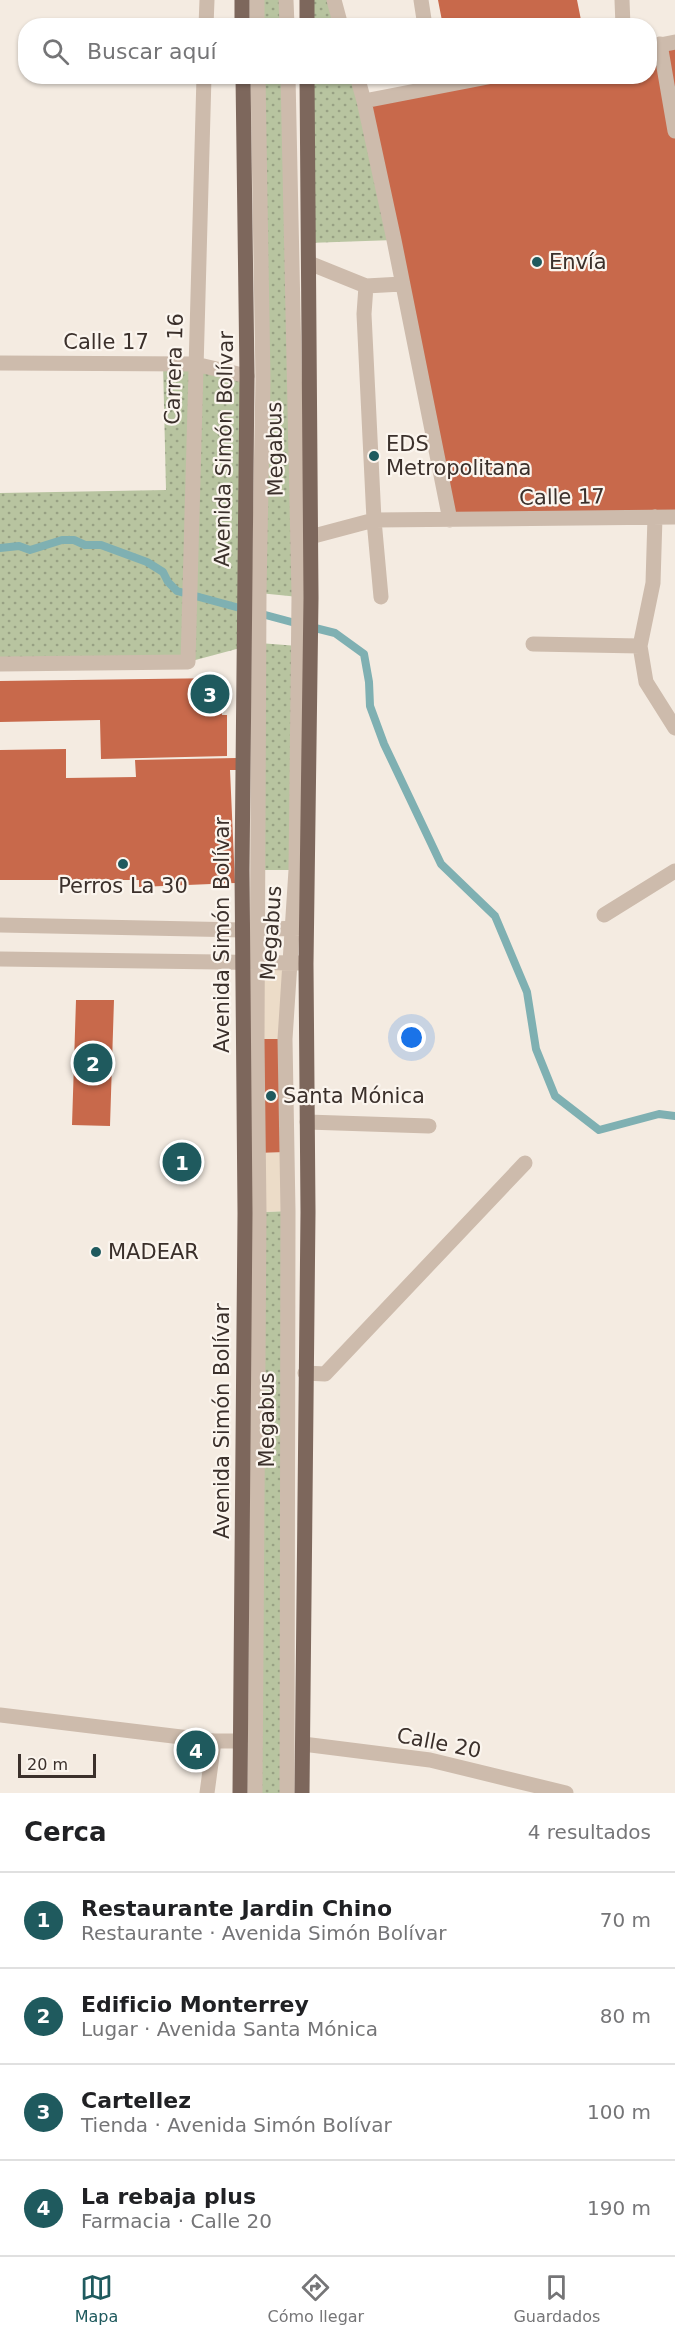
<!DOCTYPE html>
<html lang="es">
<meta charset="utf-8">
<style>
body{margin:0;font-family:"DejaVu Sans",sans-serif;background:#f6f6f6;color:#202124}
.scale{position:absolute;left:18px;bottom:15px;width:78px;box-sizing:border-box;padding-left:6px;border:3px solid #3b302b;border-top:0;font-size:16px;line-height:21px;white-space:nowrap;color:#3b302b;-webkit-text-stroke:4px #fbf5ee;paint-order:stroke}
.you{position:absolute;left:412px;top:1038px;width:21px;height:21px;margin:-15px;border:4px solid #fff;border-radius:50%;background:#1a73e8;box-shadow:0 0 0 9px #1a73e833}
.badge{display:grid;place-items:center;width:39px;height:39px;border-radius:50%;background:#1f5a5e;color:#fff;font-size:20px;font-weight:700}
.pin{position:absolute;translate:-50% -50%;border:3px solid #fff;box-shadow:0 2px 6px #0006}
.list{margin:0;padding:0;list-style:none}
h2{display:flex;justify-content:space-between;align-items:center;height:78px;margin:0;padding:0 24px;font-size:26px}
h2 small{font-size:20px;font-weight:400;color:#757577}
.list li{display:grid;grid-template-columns:39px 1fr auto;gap:18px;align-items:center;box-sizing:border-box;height:96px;padding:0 24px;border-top:2px solid #e0e0e0}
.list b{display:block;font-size:22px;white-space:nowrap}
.list p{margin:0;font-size:20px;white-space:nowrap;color:#757577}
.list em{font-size:20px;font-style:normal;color:#757577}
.icon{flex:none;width:33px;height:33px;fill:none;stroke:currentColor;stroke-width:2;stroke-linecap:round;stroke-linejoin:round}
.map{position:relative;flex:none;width:675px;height:1793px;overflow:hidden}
.search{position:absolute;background:#fff;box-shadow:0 2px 4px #0004;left:18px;right:18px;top:18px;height:66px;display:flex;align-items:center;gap:15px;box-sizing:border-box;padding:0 21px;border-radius:24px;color:#757577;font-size:22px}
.sheet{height:462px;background:#fff}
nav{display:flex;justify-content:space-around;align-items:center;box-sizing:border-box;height:84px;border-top:2px solid #e0e0e0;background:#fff;font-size:16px;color:#757577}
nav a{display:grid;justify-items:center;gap:3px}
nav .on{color:#1f5a5e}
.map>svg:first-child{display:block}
</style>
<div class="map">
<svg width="675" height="1793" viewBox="0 0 675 1793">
<defs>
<pattern id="grass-dots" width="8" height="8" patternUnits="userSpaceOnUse" patternTransform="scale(1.5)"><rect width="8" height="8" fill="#b8c4a0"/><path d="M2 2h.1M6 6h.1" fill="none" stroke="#97a083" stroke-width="1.8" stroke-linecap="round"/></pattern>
</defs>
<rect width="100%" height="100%" fill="#f4ebe1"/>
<path fill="url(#grass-dots)" d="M257,0H286L287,25H257Z
M307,0H334L341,25H307Z
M258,77H288L299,597L259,593Z
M307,77H357L394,240L308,243Z
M163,363L247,376L244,647L188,662L0,664V493L166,490Z
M259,643L298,646L296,870H258Z
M288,1211L287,1793H255L259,1212Z"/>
<path fill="#ecdcc8" d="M259,962L291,963L285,1039H257Z
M286,1152L288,1211L259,1212L257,1153Z"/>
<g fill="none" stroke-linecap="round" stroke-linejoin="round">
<path stroke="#7fb0b2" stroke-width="8" d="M0,548L19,546L30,550L62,540H74L85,545H101L147,562L163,572L168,582L177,591L247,610
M258,613L299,624
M311,627L335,633L364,654L369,682L370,706L384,744L441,864L495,916L527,992L536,1049L555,1096L599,1130L659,1114L675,1116"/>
</g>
<path fill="#c8694b" d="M438,0H577L582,25L443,26Z
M675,42V517L450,520L364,101L493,76H650V47Z
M222,678V715H227V756L101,759L100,720L0,722V681Z
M66,749V778L136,777L135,760L236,758V770H230L235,883L139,887V880H0V750Z
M76,1000H114L110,1126L72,1125Z
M257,1039H285L286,1152L257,1153Z"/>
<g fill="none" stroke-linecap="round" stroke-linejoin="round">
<path stroke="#cdbbac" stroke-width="15" d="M257,0V26
M286,0L287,26
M334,0L341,26
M421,0L425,26
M622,0L623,26
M206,26L207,0
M660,44L675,131
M650,47L675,42
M357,76L364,101L394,240L450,520
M364,101L493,76
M309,263L366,286L402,284
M366,286L364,314L374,520L381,597
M0,363L195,364L247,376
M655,517L653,583L640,646L646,682L675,728
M310,537L374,520L675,517
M533,644L640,646
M0,664L188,662L204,76
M604,915L675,871
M0,925L243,930L301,928
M0,959L300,963
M307,1122L429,1126
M305,1373L325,1374L525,1163
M0,1715L214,1741H240
M303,1744L430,1760L566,1793
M207,1793L214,1741
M255,1793L259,1212L257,1039L259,593L263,380L258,76
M287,1793L288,1211L285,1039L296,870L299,597L288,76"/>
<path stroke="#7d675c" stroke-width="15" d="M242,0V26
M307,0V26
M240,1793L245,1213L242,870L247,376L243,76
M302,1793L308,1212L306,964L311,598L307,76"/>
</g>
<g fill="#1f5a5e" stroke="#fbf5ee" stroke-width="2">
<circle cx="537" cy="262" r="6"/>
<circle cx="374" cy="456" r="6"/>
<circle cx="123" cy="864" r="6"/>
<circle cx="271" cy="1096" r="6"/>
<circle cx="96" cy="1252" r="6"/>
</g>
<g text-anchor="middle" stroke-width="4.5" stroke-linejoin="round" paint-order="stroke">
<g font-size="21" fill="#3b302b" stroke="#fbf5ee" text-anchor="start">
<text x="549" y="269">Envía</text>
<text x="386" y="451">EDS<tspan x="386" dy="24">Metropolitana</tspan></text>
<text x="123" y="893" text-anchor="middle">Perros La 30</text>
<text x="283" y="1103">Santa Mónica</text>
<text x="108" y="1259">MADEAR</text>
</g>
<g font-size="21" fill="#3b302b" stroke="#fbf5ee">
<text x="106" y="349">Calle 17</text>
<text transform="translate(174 369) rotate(-88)" y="7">Carrera 16</text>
<text transform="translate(224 449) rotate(-89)" y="7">Avenida Simón Bolívar</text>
<text transform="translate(275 449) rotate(-91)" y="7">Megabus</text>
<text transform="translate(562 497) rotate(-1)" y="7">Calle 17</text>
<text transform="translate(271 933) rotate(-86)" y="7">Megabus</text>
<text transform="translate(222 935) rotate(-90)" y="7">Avenida Simón Bolívar</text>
<text transform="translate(267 1420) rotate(-90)" y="7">Megabus</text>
<text transform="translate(222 1421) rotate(-90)" y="7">Avenida Simón Bolívar</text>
<text transform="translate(439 1743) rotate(11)" y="7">Calle 20</text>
</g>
</g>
</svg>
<div class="scale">20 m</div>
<div class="you"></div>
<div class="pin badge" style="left:182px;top:1162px">1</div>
<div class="pin badge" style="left:93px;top:1063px">2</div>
<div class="pin badge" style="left:210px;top:694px">3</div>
<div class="pin badge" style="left:196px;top:1750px">4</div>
<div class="search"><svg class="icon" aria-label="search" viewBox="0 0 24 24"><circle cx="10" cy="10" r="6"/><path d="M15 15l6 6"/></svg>Buscar aquí</div>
</div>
<section class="sheet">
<h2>Cerca<small>4 resultados</small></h2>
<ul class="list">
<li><span class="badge">1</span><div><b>Restaurante Jardin Chino</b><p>Restaurante · Avenida Simón Bolívar</p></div><em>70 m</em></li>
<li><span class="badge">2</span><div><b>Edificio Monterrey</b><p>Lugar · Avenida Santa Mónica</p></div><em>80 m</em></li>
<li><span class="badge">3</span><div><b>Cartellez</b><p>Tienda · Avenida Simón Bolívar</p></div><em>100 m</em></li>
<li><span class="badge">4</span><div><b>La rebaja plus</b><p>Farmacia · Calle 20</p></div><em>190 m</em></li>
</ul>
</section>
<nav>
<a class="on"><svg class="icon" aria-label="map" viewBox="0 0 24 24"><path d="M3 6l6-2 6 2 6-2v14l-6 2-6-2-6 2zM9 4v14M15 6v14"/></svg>Mapa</a>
<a><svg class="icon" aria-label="directions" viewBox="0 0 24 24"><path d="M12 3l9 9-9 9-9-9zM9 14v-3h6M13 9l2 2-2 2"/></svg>Cómo llegar</a>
<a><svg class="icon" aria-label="saved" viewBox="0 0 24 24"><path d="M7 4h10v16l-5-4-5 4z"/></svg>Guardados</a>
</nav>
